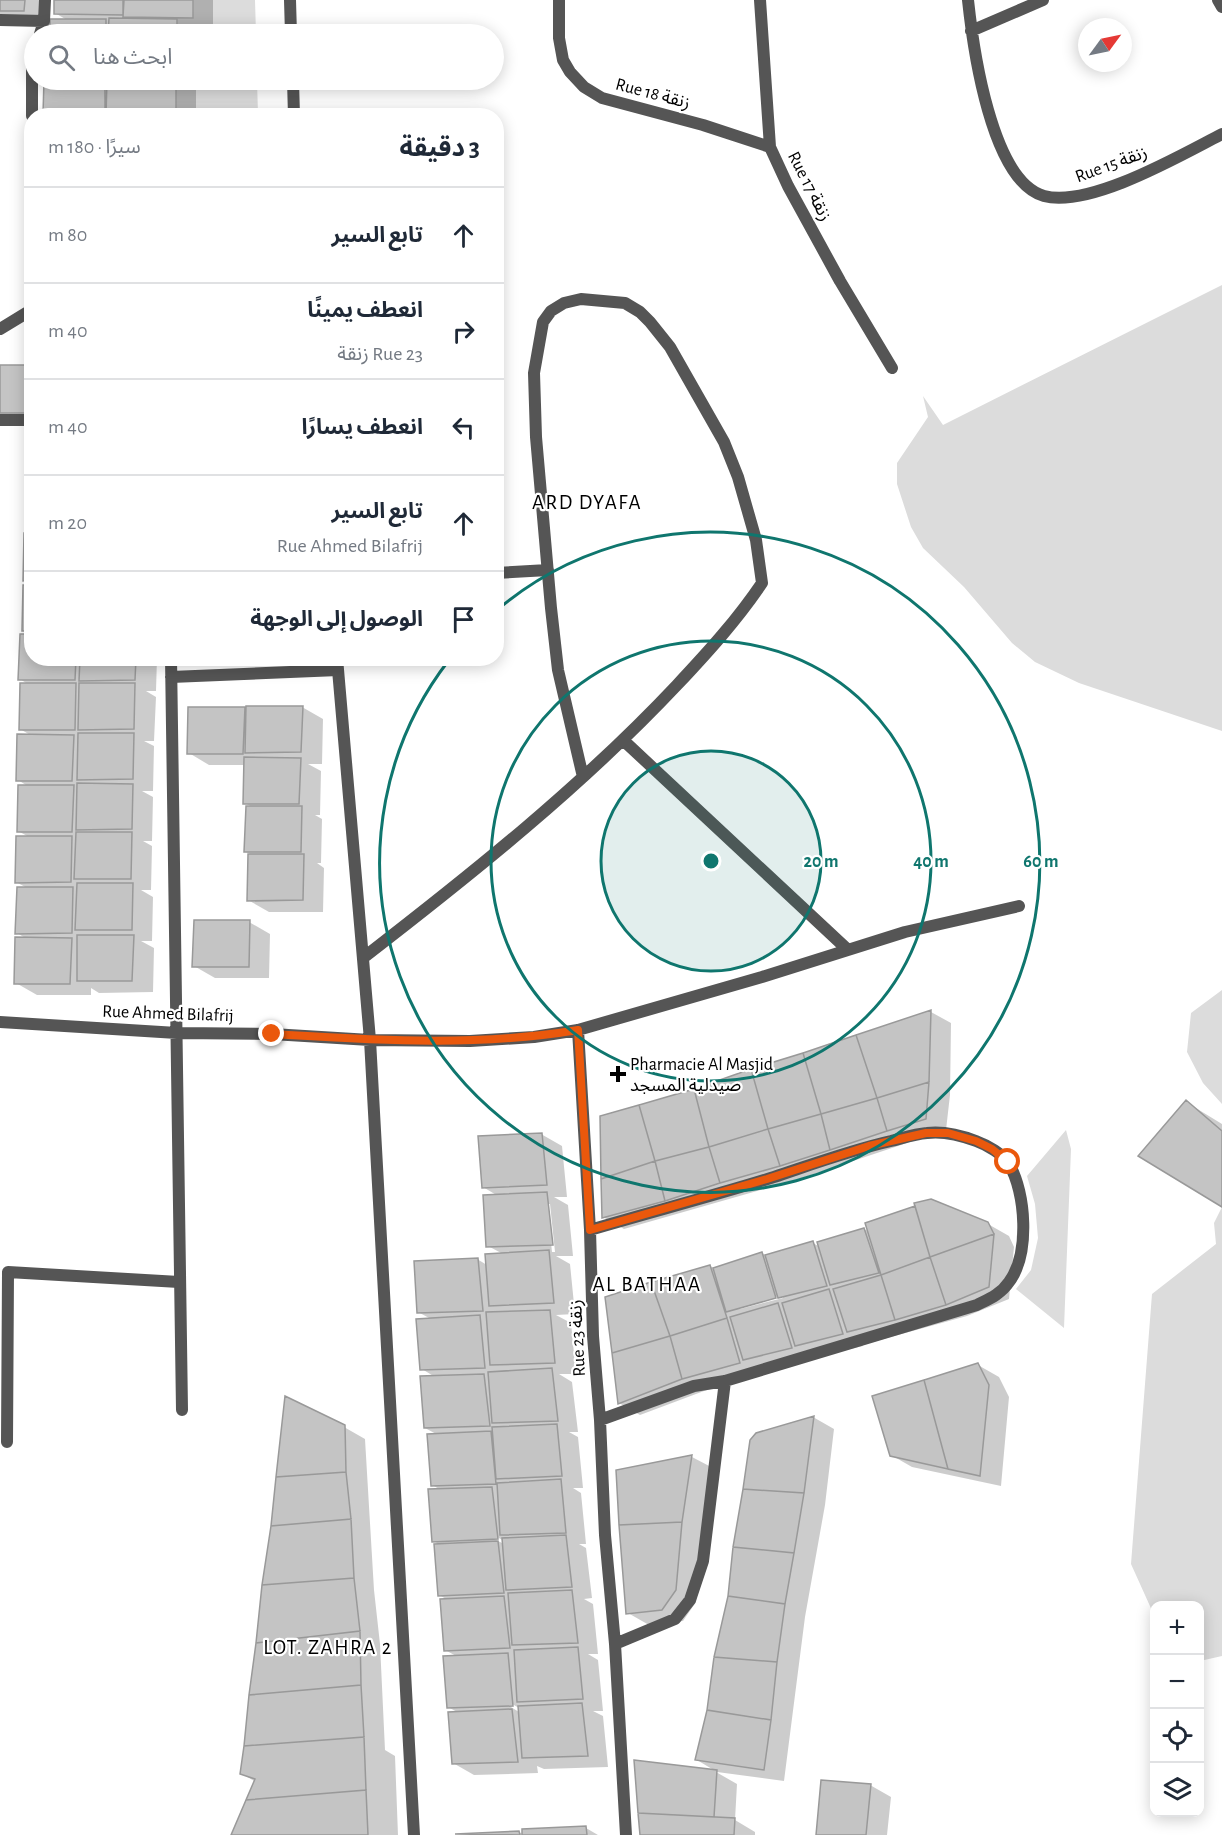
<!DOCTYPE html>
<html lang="ar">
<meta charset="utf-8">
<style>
body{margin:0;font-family:"Alegreya Sans","Noto Sans Arabic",sans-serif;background:#f2f2f3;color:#1f2937;direction:rtl}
.controls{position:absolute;right:18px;bottom:18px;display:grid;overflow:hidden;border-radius:12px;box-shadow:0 3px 15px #0003}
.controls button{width:54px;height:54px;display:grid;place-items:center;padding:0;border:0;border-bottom:2px solid #e0e1e3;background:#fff;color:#1f2937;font:30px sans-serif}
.compass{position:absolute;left:1078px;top:18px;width:54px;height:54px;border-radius:50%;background:#fff;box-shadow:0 3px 15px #0003;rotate:57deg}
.stop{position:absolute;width:18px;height:18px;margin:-14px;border:4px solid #ea580c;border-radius:50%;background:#fff}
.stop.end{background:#ea580c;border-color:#fff;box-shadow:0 2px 6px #0008}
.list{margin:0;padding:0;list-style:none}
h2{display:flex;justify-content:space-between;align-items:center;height:78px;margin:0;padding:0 24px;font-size:26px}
h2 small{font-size:20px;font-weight:400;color:#747a83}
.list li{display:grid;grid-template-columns:39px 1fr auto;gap:18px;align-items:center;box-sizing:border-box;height:96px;padding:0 24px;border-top:2px solid #e0e1e3}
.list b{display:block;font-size:22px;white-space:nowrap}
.list p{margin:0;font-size:20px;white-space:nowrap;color:#747a83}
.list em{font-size:20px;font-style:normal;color:#747a83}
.icon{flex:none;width:33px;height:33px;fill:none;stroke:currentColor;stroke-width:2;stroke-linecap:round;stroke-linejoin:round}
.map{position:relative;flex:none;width:1222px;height:1835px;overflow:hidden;direction:ltr}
.search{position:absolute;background:#fff;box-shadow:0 3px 15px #0003;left:24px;top:24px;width:480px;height:66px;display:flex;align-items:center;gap:15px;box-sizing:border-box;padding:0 21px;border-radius:33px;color:#747a83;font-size:22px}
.panel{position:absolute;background:#fff;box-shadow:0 3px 15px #0003;left:24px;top:108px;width:480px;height:558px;border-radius:24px;direction:rtl}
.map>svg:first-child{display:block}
</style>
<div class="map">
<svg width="1222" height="1835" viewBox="0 0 1222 1835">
<rect width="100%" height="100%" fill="#fff"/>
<path fill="#dcdcdc" d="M166,0H255L256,34H165Z
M164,80H257L258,115L164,116Z
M1222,285V731L1079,683L1035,662L1012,643L964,587L923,548L911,527L897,484V463L928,417L923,396L943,425Z
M185,659L321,658L322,661L185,665Z
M1222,990V1104L1203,1083L1187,1052L1191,1013Z
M1066,1130L1071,1149L1064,1328L1016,1289L1031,1270L1038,1238L1035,1204L1027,1176Z
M1222,1207V1656L1200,1661V1606H1154V1615L1131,1564L1152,1294L1216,1244L1214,1223Z"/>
<path fill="#0003" fill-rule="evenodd" d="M0,0H45V23L0,22Z
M56,0H213V29L190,28L197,34H51L52,20H67L55,13Z
M45,80H191L196,82V116H49L45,113Z
M0,366L32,367V424L0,420Z
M32,586V658H157L156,691H146L156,697L154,741H144L154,746L153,791H142L153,797L152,841H143L152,846L151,890H141L153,897L152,941H141L154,948L153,992L99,993L91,988V995H37L16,983L27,939L17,933L27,888L16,882L29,837L18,831L29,787L18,780L32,736L20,729L29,685L20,679L31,635L23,630Z
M302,707L323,719L322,764H308L321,771L320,815H315L322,819L321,863H317L324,868L323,912H269L248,900L250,854L246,852L252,807L245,803L246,765H209L189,753L244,709L248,711Z
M249,922L270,934L269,978H215L194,966Z
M931,1012L951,1023L950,1095L946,1130L802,1178L624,1229L603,1217L694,1090Z
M1186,1102L1222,1124V1205Z
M541,1134L562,1146L567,1197H554L568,1205L573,1256H556L570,1264L575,1314L556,1315L571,1323L576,1374H559L572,1382L578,1432H569L578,1437L583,1488H573L581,1493L586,1544H579L586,1548L592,1598L584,1599L593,1604L598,1654H588L598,1660L603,1711H593L603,1716L608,1767L544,1769L537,1766L538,1773L474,1775L453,1763L459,1713L448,1707L458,1657L445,1650L448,1600L439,1595L441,1545L433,1541L441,1490L432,1485L438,1435L425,1428L435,1377L422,1369L431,1319L418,1312L477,1259L487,1265L503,1254L488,1246L498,1196L483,1187ZM547,1204H550L555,1252H552ZM492,1534L504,1541V1544L490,1537ZM507,1701L519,1708V1712L506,1704Z
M988,1224L1009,1236L1014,1247L1009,1299L967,1316L869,1343L861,1339L863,1346L817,1357L704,1391L640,1415L619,1403L710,1266L715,1269L762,1253L767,1256L813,1243L820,1247L864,1229L870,1232ZM783,1295V1298L740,1309V1306Z
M978,1365L999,1377L1009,1397L1001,1486L912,1467L891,1455Z
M813,1417L834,1429L825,1505L805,1617L784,1781L717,1772L697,1760Z
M344,1427L365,1439L374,1590L380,1644L385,1750L395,1756L398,1835H233L256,1782L242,1774Z
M692,1457L713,1468L702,1534L696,1602L683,1621L649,1625L628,1613L617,1471Z
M716,1772L737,1784L735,1820L755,1832V1835H642Z
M870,1785L891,1797L887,1835H818Z
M586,1828L598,1835H524Z
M519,1832L524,1835H466Z"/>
<path fill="#c4c4c4" stroke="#999" stroke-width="1.5" d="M0,0H25L24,11H0Z
M54,0H123V15L54,14Z
M124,0H193V18L123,17Z
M109,18L177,19V34H108Z
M50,19H106V34H50Z
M44,80H105V114H43Z
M107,80H176V116L106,115Z
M0,365H32V413H0Z
M26,483H32V530H25Z
M24,533H32V580L23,581Z
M23,585H32V631H22Z
M20,634H32V658H76L75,680H18Z
M80,658H136L135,680L79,681Z
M20,683H76L75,730H19Z
M79,683H135L134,729L78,730Z
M246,706H303L301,752L245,753Z
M188,707H245L243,754H187Z
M78,733H134L133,779L77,780Z
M17,734L74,735L72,781H16Z
M244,757L301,758L299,804H243Z
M77,783L133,784L132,829L76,830Z
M18,785H74L72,832H17Z
M246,806H302L301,852H244Z
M76,832H132L131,879H74Z
M16,836H72L71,882L15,883Z
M248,854H304L303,900L247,901Z
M77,883H133L132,930H75Z
M17,887H73L72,933L15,934Z
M194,920H250L249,967H192Z
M77,935H134L132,981H77Z
M15,937L72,938L70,984H14Z
M931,1010L929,1082L877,1098L856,1035Z
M856,1035L877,1098L821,1114L803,1053Z
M803,1053L821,1114L768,1129L751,1069Z
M751,1069L768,1129L709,1147L694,1089Z
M929,1082L926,1119L887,1131L877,1098Z
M694,1089L709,1147L655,1161L639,1105Z
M877,1098L887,1131L830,1150L821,1114Z
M1186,1100L1222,1131V1207L1138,1156Z
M639,1105L655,1161L601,1179L600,1116Z
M821,1114L830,1150L780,1166L768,1129Z
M768,1129L780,1166L720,1183L709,1147Z
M542,1133L547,1185L482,1188L478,1136Z
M709,1147L720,1183L665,1201L655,1161Z
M655,1161L665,1201L602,1218L601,1179Z
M547,1192L553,1245L486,1247L483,1195Z
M931,1199L988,1222L994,1234L930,1257L914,1203Z
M915,1206L930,1257L881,1275L865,1223Z
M864,1228L879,1273L830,1285L817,1242Z
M994,1234L989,1287L946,1305L930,1257Z
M813,1241L827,1286L778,1298L765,1255Z
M549,1250L554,1303L489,1306L485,1254Z
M762,1252L776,1298L726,1312L713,1268Z
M930,1257L946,1305L895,1320L881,1275Z
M478,1258L483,1311L417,1313L414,1261Z
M710,1265L727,1318L670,1336L651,1282Z
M881,1275L895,1320L847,1332L833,1289Z
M651,1282L670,1336L612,1353L605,1297Z
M829,1289L843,1334L795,1346L782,1303Z
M778,1303L792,1348L743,1360L730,1317Z
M550,1310L555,1363L490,1365L486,1312Z
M480,1315L485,1368L420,1370L416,1319Z
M727,1318L740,1363L682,1379L670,1336Z
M670,1336L682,1379L618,1404L612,1353Z
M978,1363L989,1385L980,1476L948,1469L924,1380Z
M552,1368L558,1421L492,1423L488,1372Z
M484,1374L490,1426L424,1428L420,1376Z
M924,1380L948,1469L890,1456L872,1396Z
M285,1396L345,1425L346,1472L276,1477Z
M814,1416L804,1493L743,1489L750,1440L756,1433Z
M557,1424L562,1476L496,1479L492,1427Z
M491,1431L496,1484L431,1486L427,1434Z
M692,1455L682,1522L619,1525L616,1470Z
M346,1472L351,1519L271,1526L276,1477Z
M561,1479L566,1533L500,1535L497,1483Z
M492,1487L498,1539L432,1542L428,1489Z
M743,1489L804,1493L794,1553L733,1547Z
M351,1519L354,1578L262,1585L271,1526Z
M682,1522L676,1590L662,1610L626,1614L619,1525Z
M566,1535L572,1587L506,1590L502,1538Z
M498,1541L504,1593L438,1596L434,1544Z
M733,1547L794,1553L785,1604L728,1596Z
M354,1578L360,1631L256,1643L262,1585Z
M572,1590L578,1643L512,1645L508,1593Z
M504,1596L510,1648L444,1651L440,1599Z
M728,1596L785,1604L777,1662L714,1657Z
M360,1631L361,1685L249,1695L256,1643Z
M578,1647L583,1699L517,1702L514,1650Z
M508,1653L513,1706L447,1708L443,1656Z
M714,1657L777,1662L771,1720L707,1710Z
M361,1685L364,1737L244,1746L249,1695Z
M582,1703L588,1756L522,1758L518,1706Z
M512,1709L518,1762L452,1764L448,1712Z
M707,1710L771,1720L764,1770L695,1760Z
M364,1737L366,1790L246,1800L255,1779L240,1774L244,1746Z
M634,1760L717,1770L714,1817L638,1813Z
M821,1780L871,1784L866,1835H816Z
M366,1790L368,1835H231L246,1800Z
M638,1813L735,1818L734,1835H640Z
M586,1826L587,1835H522V1829Z
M519,1831L520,1835L455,1834Z"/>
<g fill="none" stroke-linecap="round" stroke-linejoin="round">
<path stroke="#555" stroke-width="12" d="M290,0L291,34
M559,0V38L563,60L570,72L584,87L602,98L703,125L770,147
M760,0L770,147L788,186L840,281L892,368
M968,0C973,47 991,181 1044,196C1090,208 1181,155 1222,134
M1218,0L1222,7
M0,20L44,21
M971,31L1043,0
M40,34L44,21L45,0
M293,80L294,116
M32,116V64L34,54
M0,329L28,312L32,305
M0,420H32
M496,573L548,570
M171,658L182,1410
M337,658L370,1040L414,1835
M171,677L338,670
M623,740L848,950
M363,958C473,873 582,786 677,685C708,652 737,620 762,583L756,540L738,477L724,442L670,347L650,322L640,312L625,303L581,299L564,303L551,311L543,322L534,373L536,437L551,608L558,670L583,777
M0,1022L177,1033L272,1034L370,1040L470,1041L534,1037L578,1030L762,977L905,932L1019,906
M578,1030L590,1230L593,1336L600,1420L605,1535L615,1644L626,1835
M590,1230C651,1212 713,1196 774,1177C813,1164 851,1150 891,1141C903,1138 915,1134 927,1133C943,1131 960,1135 976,1141C987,1145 1003,1154 1009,1164C1026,1193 1030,1254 1009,1282C1001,1294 989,1299 977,1305L725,1381L694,1386L600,1420
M7,1442L8,1272L179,1282
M615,1644L675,1619L690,1600L703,1561L725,1381"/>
</g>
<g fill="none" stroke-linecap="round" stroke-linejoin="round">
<path stroke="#ea580c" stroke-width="8" d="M272,1034C374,1040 477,1047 578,1030L590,1230L767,1179L869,1146L926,1133H948L976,1141L992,1149L1008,1162"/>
</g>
<circle cx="711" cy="861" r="110" fill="#0f766e" fill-opacity=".12"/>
<g fill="none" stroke="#0f766e" stroke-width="3">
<circle cx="711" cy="861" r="110"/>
<circle cx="711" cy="861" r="220"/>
<path d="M497 610A330 330 0 1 1 449 660"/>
</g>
<path fill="#000" stroke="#fff" stroke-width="2" d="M615 1065h6v6h6v6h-6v6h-6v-6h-6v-6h6z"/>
<g text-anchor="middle" stroke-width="4.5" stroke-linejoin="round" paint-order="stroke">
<g font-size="18" fill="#000" stroke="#fff">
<text transform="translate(653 93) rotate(15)" y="6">Rue 18 زنقة</text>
<text transform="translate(1111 164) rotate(-20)" y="6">Rue 15 زنقة</text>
<text transform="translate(810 186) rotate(63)" y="6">Rue 17 زنقة</text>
<text transform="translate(168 1013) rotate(2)" y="6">Rue Ahmed Bilafrij</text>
<text transform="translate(577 1338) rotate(-93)" y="6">Rue 23 زنقة</text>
</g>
<g font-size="18" fill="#000" stroke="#fff" text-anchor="start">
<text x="630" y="1070">Pharmacie Al Masjid<tspan x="630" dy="21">صيدلية المسجد</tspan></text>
</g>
<g font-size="21" letter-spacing="1.5" fill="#000" stroke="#fff">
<text x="587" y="509">ARD DYAFA</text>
<text x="647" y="1291">AL BATHAA</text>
<text x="328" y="1654">LOT. ZAHRA 2</text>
</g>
</g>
<circle cx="711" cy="861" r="9" fill="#0f766e" stroke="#fff" stroke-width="3"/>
<g font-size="18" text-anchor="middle" font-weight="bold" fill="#0f766e" stroke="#fff" stroke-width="4.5" stroke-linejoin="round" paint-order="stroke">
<text x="821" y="867">20 m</text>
<text x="931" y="867">40 m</text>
<text x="1041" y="867">60 m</text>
</g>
</svg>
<div class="controls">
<button>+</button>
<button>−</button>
<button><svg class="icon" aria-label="locate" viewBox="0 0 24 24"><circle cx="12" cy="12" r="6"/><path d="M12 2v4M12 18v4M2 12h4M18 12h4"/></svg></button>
<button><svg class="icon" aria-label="layers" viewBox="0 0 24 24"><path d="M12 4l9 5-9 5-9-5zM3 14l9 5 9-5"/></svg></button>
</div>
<svg class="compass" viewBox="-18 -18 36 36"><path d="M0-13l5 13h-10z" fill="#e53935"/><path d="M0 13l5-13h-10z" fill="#747a83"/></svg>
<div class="stop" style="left:1008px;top:1162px"></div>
<div class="stop end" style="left:272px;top:1034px"></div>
<div class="search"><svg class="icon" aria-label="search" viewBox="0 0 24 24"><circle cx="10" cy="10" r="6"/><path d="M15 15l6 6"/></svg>ابحث هنا</div>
<section class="panel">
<h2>3 دقيقة<small>سيرًا · 180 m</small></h2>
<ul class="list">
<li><svg class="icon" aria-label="ahead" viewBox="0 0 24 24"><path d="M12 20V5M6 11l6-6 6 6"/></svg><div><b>تابع السير</b></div><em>80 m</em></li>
<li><svg class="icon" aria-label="right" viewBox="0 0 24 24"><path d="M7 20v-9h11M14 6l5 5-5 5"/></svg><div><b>انعطف يمينًا</b><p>Rue 23 زنقة</p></div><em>40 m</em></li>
<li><svg class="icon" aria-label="left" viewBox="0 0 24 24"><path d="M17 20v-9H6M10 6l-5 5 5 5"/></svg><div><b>انعطف يسارًا</b></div><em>40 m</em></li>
<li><svg class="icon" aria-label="ahead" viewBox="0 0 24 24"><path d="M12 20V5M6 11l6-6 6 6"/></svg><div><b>تابع السير</b><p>Rue Ahmed Bilafrij</p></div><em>20 m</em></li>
<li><svg class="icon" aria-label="arrive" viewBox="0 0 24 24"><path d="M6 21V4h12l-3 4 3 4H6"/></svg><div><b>الوصول إلى الوجهة</b></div></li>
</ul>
</section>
</div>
